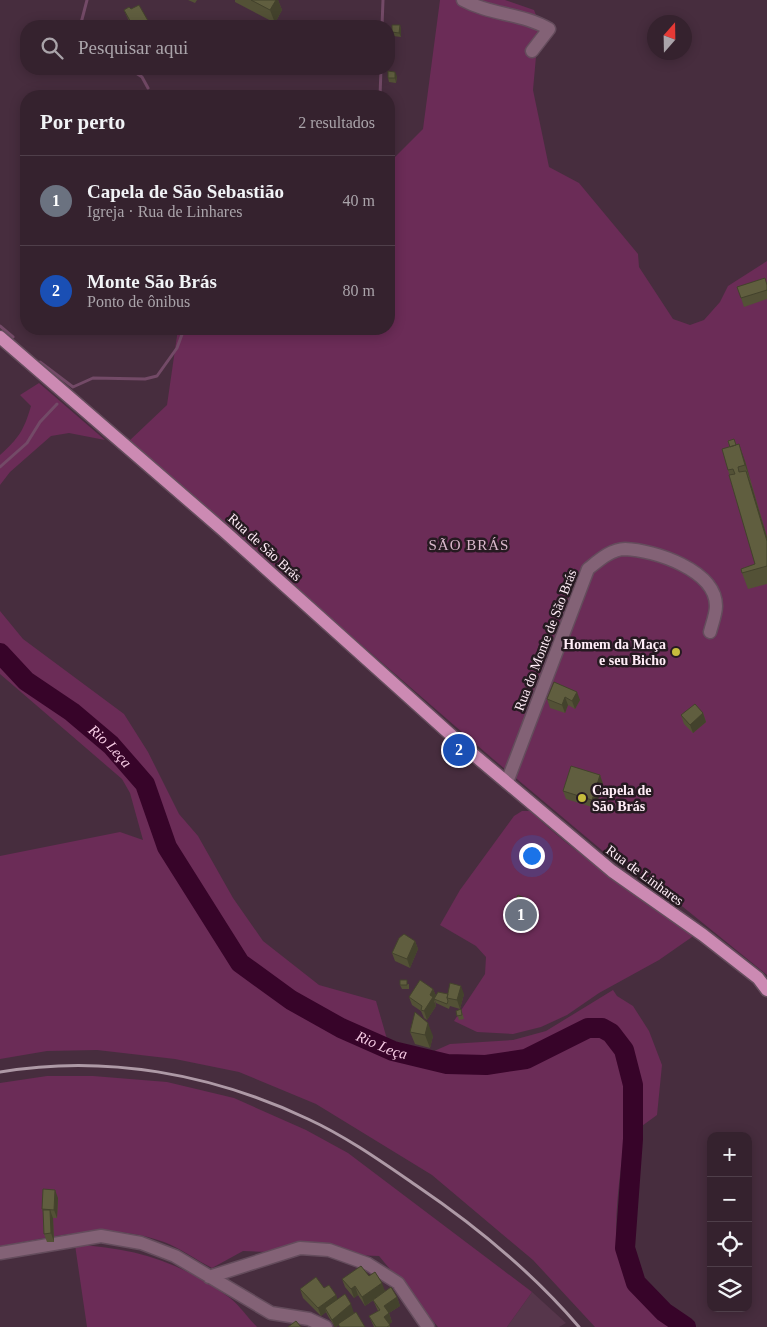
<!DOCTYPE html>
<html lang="pt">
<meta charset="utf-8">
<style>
body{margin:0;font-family:Georgia,serif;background:#3d2a36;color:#f1f3f6}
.controls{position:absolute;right:15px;bottom:15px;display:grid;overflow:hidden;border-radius:10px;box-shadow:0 2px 12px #0003}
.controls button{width:45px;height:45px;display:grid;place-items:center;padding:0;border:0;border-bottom:1px solid #4f3f4a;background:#35222e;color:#f1f3f6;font:25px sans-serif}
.compass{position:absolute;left:647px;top:15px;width:45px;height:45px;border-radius:50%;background:#35222e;box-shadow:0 2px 12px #0003;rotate:20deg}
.you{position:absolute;left:531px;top:855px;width:18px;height:18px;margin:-12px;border:4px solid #fff;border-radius:50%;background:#1a73e8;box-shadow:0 0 0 8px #1a73e833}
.badge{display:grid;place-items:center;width:32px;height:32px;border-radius:50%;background:#8bbbb9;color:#fff;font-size:16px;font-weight:700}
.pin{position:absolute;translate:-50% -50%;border:2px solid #fff;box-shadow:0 1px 5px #0006}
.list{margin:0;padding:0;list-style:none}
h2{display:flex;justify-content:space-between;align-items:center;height:65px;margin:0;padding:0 20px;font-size:21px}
h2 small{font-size:16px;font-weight:400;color:#aaa4aa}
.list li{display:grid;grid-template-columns:32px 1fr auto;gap:15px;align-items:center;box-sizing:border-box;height:90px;padding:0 20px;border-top:1px solid #4f3f4a}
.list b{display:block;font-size:19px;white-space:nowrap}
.list p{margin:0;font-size:16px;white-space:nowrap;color:#aaa4aa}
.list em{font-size:16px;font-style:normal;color:#aaa4aa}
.icon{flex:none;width:28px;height:28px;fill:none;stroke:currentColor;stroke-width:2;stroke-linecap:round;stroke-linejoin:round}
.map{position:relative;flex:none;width:767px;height:1327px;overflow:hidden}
.search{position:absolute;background:#35222e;box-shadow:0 2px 12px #0003;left:20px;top:20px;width:375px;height:55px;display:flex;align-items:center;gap:12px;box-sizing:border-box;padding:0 18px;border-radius:20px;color:#aaa4aa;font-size:19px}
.panel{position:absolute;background:#35222e;box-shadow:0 2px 12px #0003;left:20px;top:90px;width:375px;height:245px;border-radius:20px}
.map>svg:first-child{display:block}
</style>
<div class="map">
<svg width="767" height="1327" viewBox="0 0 767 1327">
<rect width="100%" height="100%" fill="#472d3e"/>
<path fill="#56364b" d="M532,1292L566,1323L559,1327H507Z"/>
<path fill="#6b2c57" d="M440,0H505L534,10L539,23L533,90L549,167L579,183L638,254L639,267L673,319L690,325L704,320L720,302L728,286L767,261V975L667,894L604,852L493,759L128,442L167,405L178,329H389V163L423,129Z
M39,383L105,440L69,433L51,436L10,472L0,485V455C19,438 24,430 31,406L20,395Z
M0,611L23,639L124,714L148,752L179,814L198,836L233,898L263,941L319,985L376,1001L387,1039L432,1052L450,1044L513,1040L546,1031L613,990L617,996L633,1006L649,1031L662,1065L657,1115L624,1139C621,1174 610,1233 621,1266C629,1292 655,1313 677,1327H595L533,1260L432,1175L316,1104L239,1072L175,1059L97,1050L47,1051L0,1059V856L120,832L143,840L130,793L122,779L0,674Z
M522,811H530C579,857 636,895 692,933V937L659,960L599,993L567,1015L541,1027L513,1034L477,1032L454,1021L485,974L486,957L476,946L440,925L460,890L514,816Z
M47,1076H93L167,1082L234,1098L306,1130L348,1153L532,1292L507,1327H438L379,1256L243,1251L212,1268C196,1260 180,1248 164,1242C108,1221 57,1236 0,1246V1083Z
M75,1245C134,1247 183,1263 230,1298C240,1306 248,1318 257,1327H87Z"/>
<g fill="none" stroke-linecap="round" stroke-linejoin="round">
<path stroke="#734a67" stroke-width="3" d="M83,26L81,23L87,0
M382,26L383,0
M130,69L142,77L148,88
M380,96L381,69
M0,326L13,337
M40,362L73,387L93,378L145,379L157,376L177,348L184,329
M0,467L27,443L40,422L57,404"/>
<path stroke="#370429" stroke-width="20" id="s1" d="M0,653L26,681L72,712L111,745L145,784L167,847L240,963L291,1000L341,1028L393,1051L447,1064L486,1065L526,1059L588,1028H602L611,1033L624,1050L633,1085V1139L625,1248L636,1283L664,1312L686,1327"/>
<defs>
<path id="minor" d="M463,0C490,15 522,13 549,29L532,51
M507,782L588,569C598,561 611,549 625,549C654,550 716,570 716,606C716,614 712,624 710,632
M0,1253L101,1236L141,1243L175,1256L271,1313L309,1319L326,1327
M209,1277L300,1248L329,1250L368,1264L398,1283L428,1327"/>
<path id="major" d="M0,337L224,531L461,744L612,871L703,935L758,978L767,990"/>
</defs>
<use href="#minor" stroke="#644c5c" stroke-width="15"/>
<use href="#major" stroke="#644c5c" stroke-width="15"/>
<use href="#minor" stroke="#836276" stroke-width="12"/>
<use href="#major" stroke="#cc8ab3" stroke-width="12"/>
<path stroke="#ae99a6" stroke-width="3" d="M0,1072C105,1054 213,1074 308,1119C347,1137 382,1162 417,1186C476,1226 533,1273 579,1327"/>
</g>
<path fill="#535136" d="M188,0H197L195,3Z
M235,0H278L282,10L275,23L235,2Z
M131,9L151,26H131L124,10Z
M400,25L401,30V37L393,36L392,32Z
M222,69H237L238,71L223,72Z
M397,76L396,83L389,82L388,78Z
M767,284V299L744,307L741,298Z
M737,445L745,461L767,537V584L748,589L742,573L755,564L728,470Z
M554,682L580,700L575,709L568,705L565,713L550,708L547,699Z
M703,713L706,722L693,733L684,724L681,715Z
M600,775L603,784L595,808L566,799L563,791Z
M531,908L521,931L510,925L507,917Z
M415,941L418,949L410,968L395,961L392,953Z
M409,984V989H402L400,985Z
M433,989L436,996L448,994H464L460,1009L450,1006L449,1009L436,1003L435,1000L436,1006L427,1020L424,1018L421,1011L412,1005L409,997Z
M461,1009L464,1019L459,1020L456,1011Z
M410,1032L433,1036L430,1048L415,1044Z
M58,1198L57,1218H53L54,1242H47L44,1234L43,1212L42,1209Z
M369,1276L385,1291L397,1297L400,1306L389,1313L392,1322L389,1324L390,1327H374L369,1316L378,1311L373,1300L382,1294L365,1306L358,1295L354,1298L345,1287L342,1279Z
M324,1288L336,1295L337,1299L354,1313L365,1327H339V1325L336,1327H335L328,1316L326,1312L321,1316L303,1298L300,1289Z"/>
<path fill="#43422c" d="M276,0H278L282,10L275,23L270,10Z
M400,25L401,30V37L399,33Z
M395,72L397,76L396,83L395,78Z
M739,444L745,461L751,482L745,465Z
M746,471L752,487L767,537V541Z
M577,692L580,700L575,709L572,701Z
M565,697L568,705L565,713L562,705Z
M703,713L706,722L693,733L690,725Z
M600,775L603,784L595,808L592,800Z
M528,900L531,908L521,931L518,922Z
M415,941L418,949L410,968L407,959Z
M461,986L464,994L460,1009L457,1000Z
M433,989L437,998L434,1001L436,1006L427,1020L424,1011L430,995Z
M428,1023L433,1036L430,1048L425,1035Z
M55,1190L58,1198L57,1218L54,1210Z
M50,1210L53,1218L54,1242L51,1233Z
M382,1283L385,1291L365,1306L362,1297Z
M355,1286L358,1295L354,1298L351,1289Z
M336,1295L339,1303L325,1308L326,1312L321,1316L318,1308Z
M397,1297L400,1306L389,1313L392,1322L387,1326L384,1317V1306Z
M351,1304L354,1313L336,1327H335L332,1320Z"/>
<path fill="#605e3f" stroke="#43422c" d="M251,0H276L270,10Z
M139,5L151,26H133L124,10L129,7L131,9Z
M392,25H400L399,33L392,32Z
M388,71L395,72V78H388Z
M765,278L767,285V290L741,298L737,287Z
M734,439L736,445L730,447L728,441Z
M739,444L745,465L738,467L739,472L746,471L767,541V566L742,573L741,569L755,564L729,475L735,474L733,469L728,470L722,449Z
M554,682L577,692L572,701L565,697L562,705L547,699Z
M695,704L703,713L690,725L681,715Z
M571,766L600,775L592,800L563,791Z
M518,895L528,900L518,922L507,917Z
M404,934L415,941L407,959L392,953L399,938Z
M400,980H407V985H400Z
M420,980L433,989L430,995L433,997L424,1011L421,1010L422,1006L409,997Z
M450,983L461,986L457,1000L447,998Z
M438,992L448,994L447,998L448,1001L447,1004L434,999Z
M461,1009L462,1015L457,1016L456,1011Z
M415,1012L428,1023L425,1035L410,1032Z
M43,1189L55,1190L54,1210L42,1209Z
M43,1210H50L51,1233L44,1234Z
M361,1266L369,1276L375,1272L382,1283L362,1297L355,1286L351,1289L342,1279Z
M316,1277L324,1288L329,1285L336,1295L318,1308L300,1289Z
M391,1287L397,1297L384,1306L389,1313L384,1317L390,1325L387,1327H376L369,1316L380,1310L373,1300Z
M345,1294L351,1304L332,1320L325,1308Z
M356,1312L365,1327H340L338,1324Z
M296,1321L301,1327H288Z"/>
<g fill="#c6bc3d" stroke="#261a21" stroke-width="2">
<circle cx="676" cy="652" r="5"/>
<circle cx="582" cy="798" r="5"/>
</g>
<g text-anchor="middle" stroke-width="5" stroke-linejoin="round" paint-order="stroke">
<g font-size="14" fill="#ffedf7" stroke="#261a21">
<text transform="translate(265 547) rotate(42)" y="5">Rua de São Brás</text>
<text transform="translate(545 640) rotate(-69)" y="5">Rua do Monte de São Brás</text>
<text transform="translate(645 875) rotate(36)" y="5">Rua de Linhares</text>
</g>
<g font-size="14" font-weight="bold" fill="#ffedf7" stroke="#261a21" text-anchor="end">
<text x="666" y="649">Homem da Maça<tspan x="666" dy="16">e seu Bicho</tspan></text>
<text x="592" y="795" text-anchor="start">Capela de<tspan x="592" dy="16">São Brás</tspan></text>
</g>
<g font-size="15" letter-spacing="1" fill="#d9b8cb" stroke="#261a21">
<text x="469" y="550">SÃO BRÁS</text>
</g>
<g font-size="15" font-style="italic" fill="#f7cce5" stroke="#261a21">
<text dy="5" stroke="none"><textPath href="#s1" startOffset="145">Rio Leça</textPath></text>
<text dy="5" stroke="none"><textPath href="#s1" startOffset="565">Rio Leça</textPath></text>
</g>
</g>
</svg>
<div class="controls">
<button>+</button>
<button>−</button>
<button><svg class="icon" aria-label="locate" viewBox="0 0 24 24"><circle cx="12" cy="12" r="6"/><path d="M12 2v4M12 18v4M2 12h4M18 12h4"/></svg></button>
<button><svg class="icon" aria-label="layers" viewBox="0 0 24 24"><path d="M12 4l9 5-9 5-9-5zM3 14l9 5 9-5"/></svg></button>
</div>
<svg class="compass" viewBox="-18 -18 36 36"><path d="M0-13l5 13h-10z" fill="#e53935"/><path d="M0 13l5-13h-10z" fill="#aaa4aa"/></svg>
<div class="you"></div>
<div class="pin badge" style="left:521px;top:915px;background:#6b7280">1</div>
<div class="pin badge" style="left:459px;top:750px;background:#1a4fb4">2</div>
<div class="search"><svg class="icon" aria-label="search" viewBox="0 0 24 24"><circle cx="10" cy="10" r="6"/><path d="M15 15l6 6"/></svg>Pesquisar aqui</div>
<section class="panel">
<h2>Por perto<small>2 resultados</small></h2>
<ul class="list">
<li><span class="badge" style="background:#6b7280">1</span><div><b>Capela de São Sebastião</b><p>Igreja · Rua de Linhares</p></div><em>40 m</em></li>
<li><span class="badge" style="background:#1a4fb4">2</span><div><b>Monte São Brás</b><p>Ponto de ônibus</p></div><em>80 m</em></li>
</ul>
</section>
</div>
